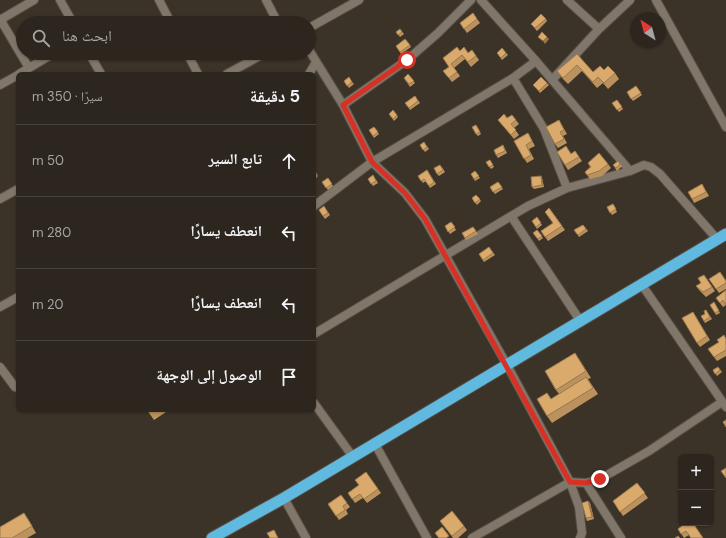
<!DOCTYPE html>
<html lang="ar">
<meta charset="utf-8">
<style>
body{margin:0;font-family:"DM Sans","Noto Naskh Arabic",sans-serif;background:#352e27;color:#f1f3f6;direction:rtl}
.controls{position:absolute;right:12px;bottom:12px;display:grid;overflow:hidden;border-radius:6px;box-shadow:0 1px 3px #0004}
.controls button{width:36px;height:36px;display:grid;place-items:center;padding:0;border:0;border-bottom:1px solid #48433c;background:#2d261e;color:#f1f3f6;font:20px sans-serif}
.compass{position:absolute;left:630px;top:12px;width:36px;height:36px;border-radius:50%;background:#2d261e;box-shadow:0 1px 3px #0004;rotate:324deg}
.stop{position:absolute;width:12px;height:12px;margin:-9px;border:3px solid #d93025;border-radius:50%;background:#fff}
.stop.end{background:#d93025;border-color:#fff;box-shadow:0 1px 4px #0008}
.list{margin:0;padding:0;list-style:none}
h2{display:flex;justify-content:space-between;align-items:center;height:52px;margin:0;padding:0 16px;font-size:17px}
h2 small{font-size:13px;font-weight:400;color:#a7a5a4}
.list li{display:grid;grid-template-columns:26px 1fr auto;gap:12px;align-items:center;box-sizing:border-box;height:72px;padding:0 16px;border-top:1px solid #48433c}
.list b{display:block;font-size:15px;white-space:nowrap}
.list em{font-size:13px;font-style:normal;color:#a7a5a4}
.icon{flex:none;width:22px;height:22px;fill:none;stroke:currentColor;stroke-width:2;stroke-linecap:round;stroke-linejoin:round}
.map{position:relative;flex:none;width:726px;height:538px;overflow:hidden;direction:ltr}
.search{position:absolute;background:#2d261e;box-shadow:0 1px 3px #0004;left:16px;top:16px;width:300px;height:44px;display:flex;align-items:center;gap:10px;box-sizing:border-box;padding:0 14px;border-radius:22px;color:#a7a5a4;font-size:15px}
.panel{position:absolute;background:#2d261e;box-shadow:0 1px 3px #0004;left:16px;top:72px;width:300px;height:340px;border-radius:6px;direction:rtl}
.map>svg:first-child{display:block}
</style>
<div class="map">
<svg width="726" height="538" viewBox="0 0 726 538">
<rect width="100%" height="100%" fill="#3c3328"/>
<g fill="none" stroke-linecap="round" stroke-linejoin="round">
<defs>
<path id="minor" d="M60,0L73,23
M159,0L171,23
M266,0L278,23
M481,0L536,61L630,171
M567,0L599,29
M656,0L726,127
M0,19L29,68
M0,20L34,0
M309,28L359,0
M309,50L343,105L372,162L405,193L425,219L507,365L570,482L579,507L582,533L580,538
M89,53L101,74
M187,53L198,74
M19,74L54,53
M227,74L265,53
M309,74L316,62
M513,78L544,129L567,188
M552,80L599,29L630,0
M0,85L18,75
M343,105L407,60L438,33L471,0
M0,199L18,189
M314,206L372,162L513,78L536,61
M511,216L581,322
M642,285L726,407
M0,307L18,297
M314,334L528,206L567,188L630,171L644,165L651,167L660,174L717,239
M0,367L15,387L18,388
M314,403L353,457
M375,444L427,538
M586,483L621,538
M284,498L306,538
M472,538L570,482L586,483L600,479L649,451L722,402"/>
<path id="trunk" d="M212,538L284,498L726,234"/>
</defs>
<use href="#minor" stroke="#564f46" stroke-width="10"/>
<use href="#trunk" stroke="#564f46" stroke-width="13"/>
<use href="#minor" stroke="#81766a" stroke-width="8"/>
<use href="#trunk" stroke="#60b9df" stroke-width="11"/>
</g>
<path fill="#bb925e" d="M473,13L480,23L467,33L460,23Z
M546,19L547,21L537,31L531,24Z
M400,29L404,34L400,37L396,32Z
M410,45L411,47L401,54L396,46Z
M502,48L508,55L502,60L497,53Z
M472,50L479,60L471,67L465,59L454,68L460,76L452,82L443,71L449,67L460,51L468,53Z
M577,54L593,72L604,70L615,73L619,79L608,89L603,83L597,88L582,71L568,84L562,78L557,71Z
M408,74L415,83L410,87L404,78Z
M344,81L352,82L354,84L349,88Z
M547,83L549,85L540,93L533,85Z
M636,86L642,95L633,101L627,92Z
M415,96L420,103L410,110L405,103Z
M617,100L623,109L619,112L612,103Z
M389,114L397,115L398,117L394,121Z
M507,118L516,120L519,124L514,128L519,135L514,139L498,120Z
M559,120L567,134L563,136L567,143L558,148L555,144Z
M476,125L481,134L478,136L476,134Z
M374,127L379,134L374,138L369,130Z
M528,133L535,146L529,149L534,159L527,163L514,141Z
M424,142L429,149L425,152L420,145Z
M503,145L507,153L498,158L496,155Z
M575,151L582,161L568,170L557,152L571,154Z
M490,160L494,167L491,169L486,162Z
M618,161L622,166L617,171L613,165Z
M588,163L608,164L611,168L602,176L590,179L585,172L590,167Z
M442,167L445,172L439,176L437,174Z
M427,170L436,184L430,188L426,181L423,183L418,176Z
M475,171L480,178L475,181L471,174Z
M373,175L378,183L373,186L368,179Z
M541,176L542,178L544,187L534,189L532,187Z
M328,178L333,186L328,190L322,182Z
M498,182L503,189L495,194L490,187Z
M702,184L709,196L694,203L692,199Z
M476,195L481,201L477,205L472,198Z
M613,204L617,212L612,215L607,207Z
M324,206L330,215L325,219L319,210Z
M549,208L565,230L548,241L541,231L553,223Z
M537,217L542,225L537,229L532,221Z
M451,222L456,230L450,234L445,226Z
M583,225L588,231L579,237L574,230Z
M473,227L478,234L466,240L462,233Z
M537,230L543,238L539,241L533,233Z
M489,247L495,255L484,262L479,254Z
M707,279L715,291L706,297L699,290L696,286Z
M709,279L726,281V289L719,293Z
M726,290V305L723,307L716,298Z
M714,302L720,313L716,315L715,313Z
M706,310L712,319L705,323L701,316L705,314Z
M693,312L710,340L700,347L697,343Z
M726,339V356L717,361L708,349Z
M579,359L591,378L588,379L598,394L552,423L547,416V393L551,399L559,394L556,390Z
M718,367L722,372L717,376L713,370Z
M147,410H169L154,420Z
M366,472L381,493L367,503L363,498L355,503L348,493L359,485Z
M637,483L648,498L623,516L613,501Z
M341,495L350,507L346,510L348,514L339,520L328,504Z
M588,501L590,503L594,519L587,521L586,518Z
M28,519L36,533L27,538H0Z
M440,521L464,526L467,530L458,538H453Z
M686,523L689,535L684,538L678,529Z"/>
<path fill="#99774c" d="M547,37L549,39L545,44L543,41Z
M317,174L318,176L314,181V177Z
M541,176L542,178L544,187L542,185Z
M588,501L590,503L594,519L592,517Z"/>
<path fill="#daaa6d" stroke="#99774c" d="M473,13L477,19L464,29L460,23Z
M541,14L546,19L535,28L531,24Z
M400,29L402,32L398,35L396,32Z
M542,32L547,37L543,41L538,37Z
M405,39L410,45L400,52L396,46Z
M457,47L460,51L464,47L468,53L472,50L476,56L468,62L462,55L451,64L457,72L449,78L443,71L449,67L443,58Z
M502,48L506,53L501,58L497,53Z
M577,54L593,72L600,66L604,70L608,66L615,73L604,83L598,77L593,82L577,65L563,78L557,71Z
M408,74L414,81L409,84L404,78Z
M349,77L352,82L347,86L344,81Z
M541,77L547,83L539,91L533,85Z
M636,86L641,93L631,99L627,92Z
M415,96L418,101L409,108L405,103Z
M617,100L622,107L617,110L612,103Z
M393,110L397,115L393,119L389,114Z
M504,114L507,118L512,115L516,120L511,124L516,130L511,135L498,120Z
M559,120L564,130L560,132L564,139L555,144L546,127Z
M476,125L480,132L476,134L472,127Z
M374,127L378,132L373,136L369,130Z
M528,133L532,141L526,145L531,155L524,159L514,141Z
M424,142L427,147L423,150L420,145Z
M503,145L505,151L496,155L494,150Z
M566,146L571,154L575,151L579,157L565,165L557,152Z
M599,153L608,164L599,171L587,175L585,172L591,167L588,163Z
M490,160L493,165L489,167L486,162Z
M618,161L620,164L616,168L613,165Z
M440,165L443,170L437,174L434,168Z
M427,170L434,182L429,186L424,179L421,181L418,176Z
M314,171L317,174L314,177Z
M475,171L479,176L474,179L471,174Z
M373,175L376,181L371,184L368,179Z
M541,176L542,185L532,187L531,177Z
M328,178L332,184L326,188L322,182Z
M498,182L502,187L493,192L490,187Z
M702,184L706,192L692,199L688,192Z
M476,195L480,199L475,203L472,198Z
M613,204L616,209L610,213L607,207Z
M324,206L328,213L323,216L319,210Z
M549,208L562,226L545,237L541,231L553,223L545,212Z
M537,217L541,223L536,227L532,221Z
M451,222L455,227L448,232L445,226Z
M583,225L586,229L578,235L574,230Z
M473,227L476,231L465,238L462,233Z
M537,230L542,236L538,239L533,233Z
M489,247L493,253L483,260L479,254Z
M720,272L726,281V283L716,289L709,279Z
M704,275L712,287L703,292L696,286L701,283L698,278Z
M726,290V305L723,300L720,303L716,298Z
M714,302L719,311L715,313L710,305Z
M706,310L710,317L704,321L701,316L705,314L704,311Z
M693,312L707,336L697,343L682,318Z
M724,335L726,339V350L714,357L708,349L719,342L717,340Z
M575,353L586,371L556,390L545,371Z
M718,367L720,370L715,374L713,370Z
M586,377L593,388L547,416L537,399L547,393L551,399Z
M726,420V427L723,422Z
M726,468V478L721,471Z
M366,472L378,489L364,499L360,494L352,499L348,493L359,485L355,480Z
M637,483L645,493L620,512L613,501Z
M341,495L347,503L343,506L345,510L336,516L328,504Z
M588,501L592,517L586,518L582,503Z
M452,511L464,526L452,536L440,521Z
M24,513L32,526L12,538H0V527Z
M686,523H693L703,538H691L686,531L681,534L678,529Z
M442,527L449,536L446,538H439L435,533Z
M274,530L278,538H270L267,533Z
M678,536L680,538H675Z"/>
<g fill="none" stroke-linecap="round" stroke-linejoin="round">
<path stroke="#d93025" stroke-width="5" d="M407,60L343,105L372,162L405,193L425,219L570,482L586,483L600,479"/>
</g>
</svg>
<div class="controls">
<button>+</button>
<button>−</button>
</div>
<svg class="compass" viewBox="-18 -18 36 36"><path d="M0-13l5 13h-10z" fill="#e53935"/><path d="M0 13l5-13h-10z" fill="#a7a5a4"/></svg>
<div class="stop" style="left:407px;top:60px"></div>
<div class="stop end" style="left:600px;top:479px"></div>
<div class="search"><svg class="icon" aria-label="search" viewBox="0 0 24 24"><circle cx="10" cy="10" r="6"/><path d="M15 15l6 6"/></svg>ابحث هنا</div>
<section class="panel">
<h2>5 دقيقة<small>سيرًا · 350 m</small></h2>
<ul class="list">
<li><svg class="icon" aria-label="ahead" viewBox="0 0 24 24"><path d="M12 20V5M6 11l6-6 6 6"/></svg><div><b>تابع السير</b></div><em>50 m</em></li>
<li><svg class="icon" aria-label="left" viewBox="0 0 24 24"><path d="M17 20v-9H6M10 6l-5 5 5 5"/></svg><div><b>انعطف يسارًا</b></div><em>280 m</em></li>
<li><svg class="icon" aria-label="left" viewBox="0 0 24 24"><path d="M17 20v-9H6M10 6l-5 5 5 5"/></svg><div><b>انعطف يسارًا</b></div><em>20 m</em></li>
<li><svg class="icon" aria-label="arrive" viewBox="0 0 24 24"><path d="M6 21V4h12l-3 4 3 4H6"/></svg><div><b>الوصول إلى الوجهة</b></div></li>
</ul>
</section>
</div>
